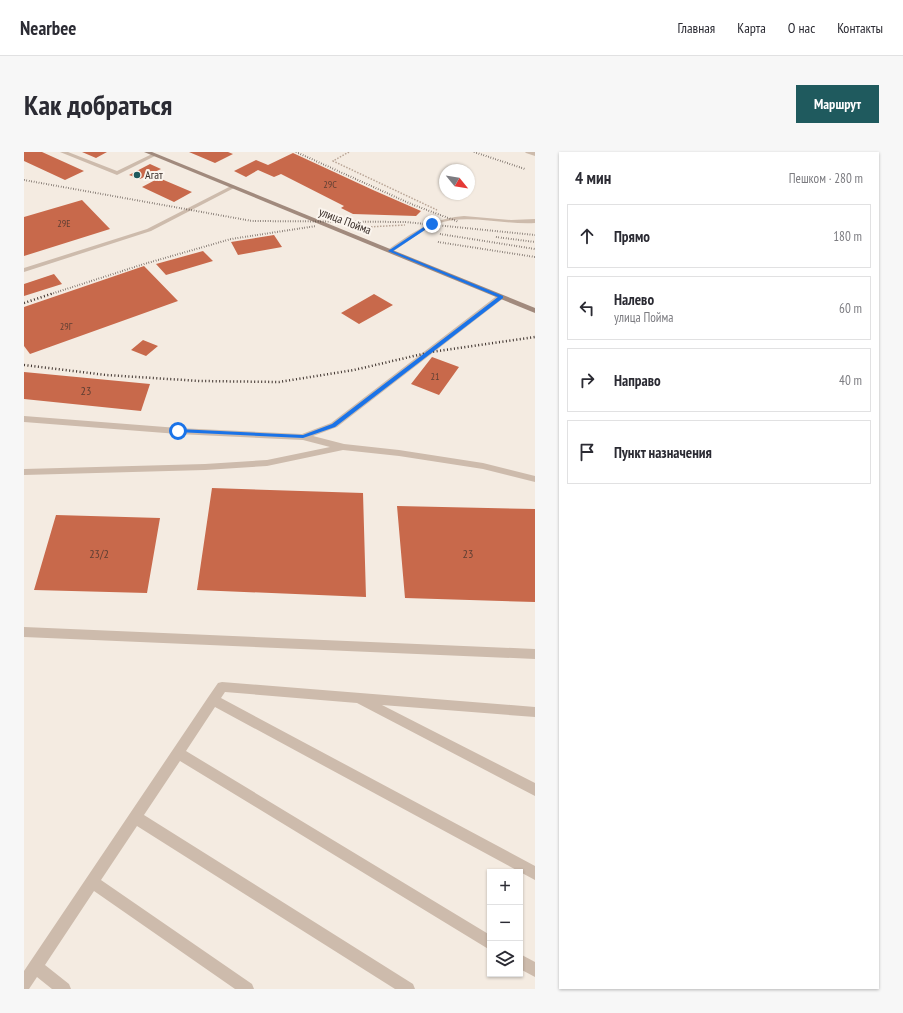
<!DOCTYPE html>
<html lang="ru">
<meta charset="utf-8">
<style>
body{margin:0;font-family:"PT Sans Narrow",sans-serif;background:#f7f7f7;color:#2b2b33}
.controls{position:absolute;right:12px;bottom:12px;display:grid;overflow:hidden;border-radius:0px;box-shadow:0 1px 3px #0004}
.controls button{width:36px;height:36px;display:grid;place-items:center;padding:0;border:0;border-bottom:1px solid #e1e1e2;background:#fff;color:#2b2b33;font:20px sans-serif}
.compass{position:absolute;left:415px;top:12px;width:36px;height:36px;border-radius:50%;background:#fff;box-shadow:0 1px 3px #0004;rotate:120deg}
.stop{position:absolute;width:12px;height:12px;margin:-9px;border:3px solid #1a73e8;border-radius:50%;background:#fff}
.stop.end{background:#1a73e8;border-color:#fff;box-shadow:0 1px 4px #0008}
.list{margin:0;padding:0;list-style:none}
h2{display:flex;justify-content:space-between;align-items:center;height:52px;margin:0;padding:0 16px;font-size:17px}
h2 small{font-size:13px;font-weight:400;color:#7c7c81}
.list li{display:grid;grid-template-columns:26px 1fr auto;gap:12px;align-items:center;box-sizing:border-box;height:64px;margin:0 8px 8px;padding:0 8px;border:1px solid #e1e1e2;border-radius:0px}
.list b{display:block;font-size:15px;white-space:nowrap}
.list p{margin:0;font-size:13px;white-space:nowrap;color:#7c7c81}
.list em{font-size:13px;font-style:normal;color:#7c7c81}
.icon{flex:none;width:22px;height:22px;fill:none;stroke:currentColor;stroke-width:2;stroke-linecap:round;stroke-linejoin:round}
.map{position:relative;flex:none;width:511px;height:837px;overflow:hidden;border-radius:0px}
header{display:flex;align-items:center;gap:24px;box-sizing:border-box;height:56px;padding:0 20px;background:#fff;border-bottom:1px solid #e1e1e2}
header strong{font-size:19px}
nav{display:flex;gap:22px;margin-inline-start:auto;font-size:14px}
.intro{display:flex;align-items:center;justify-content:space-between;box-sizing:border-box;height:96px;padding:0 24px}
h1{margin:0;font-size:28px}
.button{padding:10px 18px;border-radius:0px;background:#1f5a5e;color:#fff;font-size:14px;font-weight:700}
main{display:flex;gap:24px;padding:0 24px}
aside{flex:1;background:#fff;border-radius:0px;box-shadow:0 1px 3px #0004}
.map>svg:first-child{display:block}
</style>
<header>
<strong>Nearbee</strong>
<nav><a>Главная</a><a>Карта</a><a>О нас</a><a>Контакты</a></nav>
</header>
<div class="intro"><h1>Как добраться</h1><a class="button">Маршрут</a></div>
<main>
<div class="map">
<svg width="511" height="837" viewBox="0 0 511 837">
<rect width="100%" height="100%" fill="#f4ebe1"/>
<path fill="#c8694b" d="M0,0H18L60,19L41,28L0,9Z
M58,0H83L72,6Z
M165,0H204L209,2L191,11Z
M269,1L349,38L397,59L392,64L329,62L317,56L320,54L257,22L250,25L234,18L222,25L210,19L232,8L244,13Z
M126,12L137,17L116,27L105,23Z
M135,26L168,40L150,50L118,35Z
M58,48L86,77L0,104V65Z
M250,83L258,95L214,103L207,90Z
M179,99L189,109L142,123L132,112Z
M120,114L154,149L6,202L0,194V155Z
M30,122L38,132L0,144V132Z
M350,142L369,153L335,172L317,161Z
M119,188L134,194L122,204L107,198Z
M408,205L435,215L415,243L387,232Z
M0,220L126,232L117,259L0,247Z
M188,336L339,341L342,445L173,438Z
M373,354L511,357V450L381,446Z
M32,363L136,366L123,441L10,438Z"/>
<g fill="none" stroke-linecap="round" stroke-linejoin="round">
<path stroke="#b9a596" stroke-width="1.5" stroke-dasharray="1.5 1.5" stroke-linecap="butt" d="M325,0L309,9L413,58
M344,75L381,73"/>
<path fill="#cdbbac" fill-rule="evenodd" d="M36,0H44L93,19L128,2L133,3L93,23Z
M501,0H511V4L502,1Z
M207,34L212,35L127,79L0,120V116L123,77Z
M440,64L487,68L511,67V71C480,73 441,61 413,72C396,79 383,91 368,100L363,99C367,95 373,91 378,88C398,74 415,66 440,64Z
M474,143H477L481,145L313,275L289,284L320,292L375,298L459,311L511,324V330L459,317L375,304L319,298L243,314L181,318L0,323V317L181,312L243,308L306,295L279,288L154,282L0,270V264L154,276L278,282L307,271Z
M198,530L511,555V565L358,553L511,631V644L333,551L201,540L197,546L511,714V728L191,555L162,599L466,783V798L156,609L120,663L389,832L391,837H371L113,674L77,728L228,832L230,837H211L70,739L21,813L45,832L47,837H28L13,825L5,837H0V819L6,810L185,544L194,531Z
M496,802L511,810V825L496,817Z"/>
<path fill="#cdbbac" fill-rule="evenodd" d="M0,475L511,497V507L0,485Z"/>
<path fill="#a18a7d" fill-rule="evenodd" d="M120,0H128L511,156V161Z"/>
<path stroke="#3b302b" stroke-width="2" stroke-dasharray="0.5 2" stroke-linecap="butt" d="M272,0L387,52L435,70
M450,0L501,17
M0,28L228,69L381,70L511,83
M416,82L511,97
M472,85L511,90
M414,90L511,105
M27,142L120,112L207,87L292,74"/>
<path stroke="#3b302b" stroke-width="2.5" stroke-dasharray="1 2.5" stroke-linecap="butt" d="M0,151L30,141
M0,213L82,223L176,229L255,230L330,218L407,200L511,185"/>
</g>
<path fill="#1a73e8" d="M406,71L410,72L369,99L479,144V146L311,275L279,286L152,280L151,279L154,277L279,283L308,272L474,145L364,99Z"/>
<circle fill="#1f5a5e" stroke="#fbf5ee" stroke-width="1.5" cx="113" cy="23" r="4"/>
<g text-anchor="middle" stroke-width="4" stroke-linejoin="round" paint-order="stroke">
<g font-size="10" fill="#5e3e33">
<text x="306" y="36">29С</text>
<text x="40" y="75">29Е</text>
<text x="42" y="178">29Г</text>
<text x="411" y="228">21</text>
</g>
<g font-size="12" fill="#3b302b" stroke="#fbf5ee" text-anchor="start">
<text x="121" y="27">Агат</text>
</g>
<g font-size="12" fill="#3b302b" stroke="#fbf5ee">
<text transform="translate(321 69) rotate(21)" y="4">улица Пойма</text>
</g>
<g font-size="12" fill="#5e3e33">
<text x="62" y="243">23</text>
<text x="75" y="406">23/2</text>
<text x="444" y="406">23</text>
</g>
</g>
</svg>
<div class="controls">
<button>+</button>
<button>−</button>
<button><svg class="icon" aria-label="layers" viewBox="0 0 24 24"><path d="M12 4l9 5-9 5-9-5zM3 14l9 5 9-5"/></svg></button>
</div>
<svg class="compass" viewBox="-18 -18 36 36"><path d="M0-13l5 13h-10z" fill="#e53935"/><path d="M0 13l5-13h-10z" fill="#7c7c81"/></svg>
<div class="stop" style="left:154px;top:279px"></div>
<div class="stop end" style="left:408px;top:72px"></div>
</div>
<aside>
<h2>4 мин<small>Пешком · 280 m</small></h2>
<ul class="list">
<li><svg class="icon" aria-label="ahead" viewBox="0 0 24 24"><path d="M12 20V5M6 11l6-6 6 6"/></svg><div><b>Прямо</b></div><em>180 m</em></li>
<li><svg class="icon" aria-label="left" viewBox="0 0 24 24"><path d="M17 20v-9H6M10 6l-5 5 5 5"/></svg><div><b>Налево</b><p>улица Пойма</p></div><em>60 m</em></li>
<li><svg class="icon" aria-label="right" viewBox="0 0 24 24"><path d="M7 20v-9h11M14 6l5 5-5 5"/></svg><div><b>Направо</b></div><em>40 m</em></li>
<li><svg class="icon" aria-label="arrive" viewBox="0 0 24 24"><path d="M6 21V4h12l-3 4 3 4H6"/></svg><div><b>Пункт назначения</b></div></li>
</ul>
</aside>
</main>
